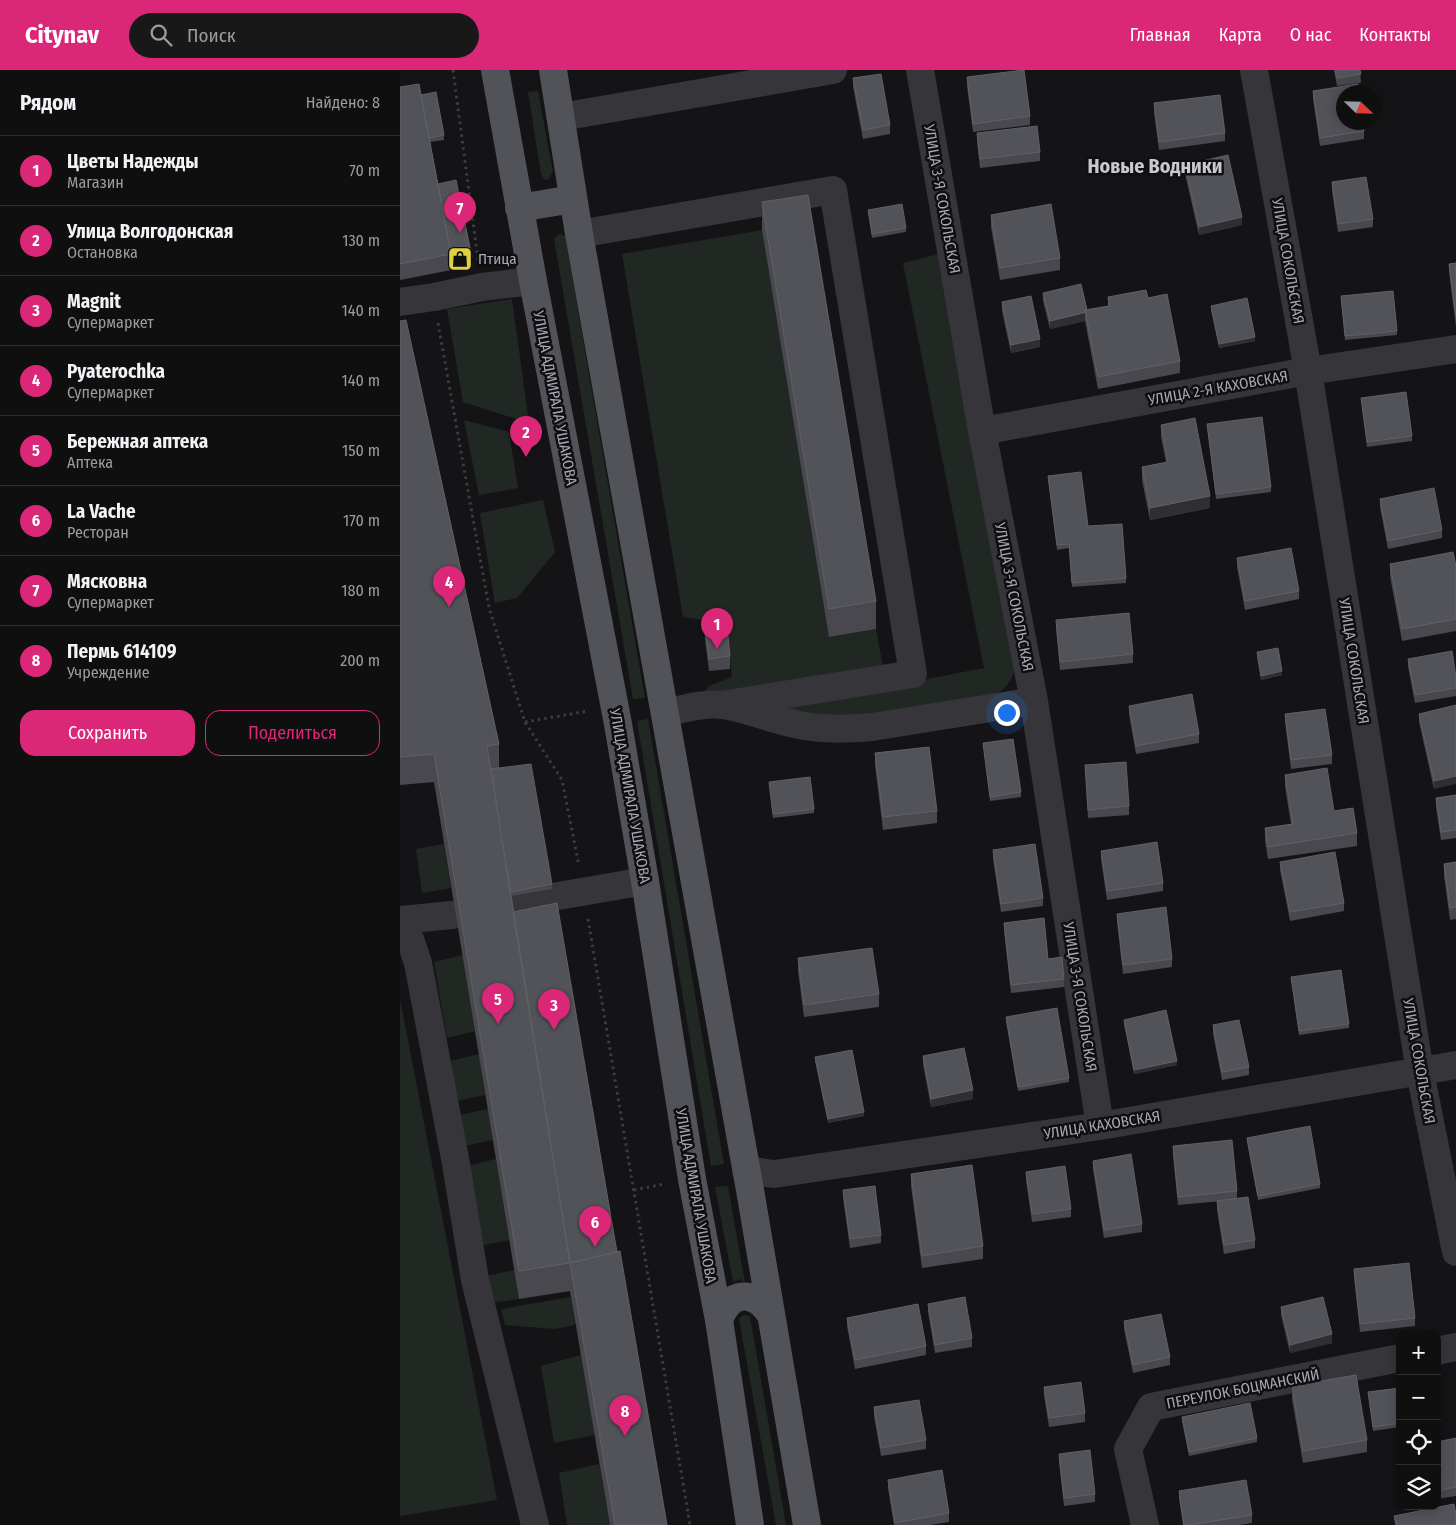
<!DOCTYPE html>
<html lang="ru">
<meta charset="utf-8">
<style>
body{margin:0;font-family:"Fira Sans Condensed",sans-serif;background:#181819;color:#f1f3f6}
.controls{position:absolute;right:15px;bottom:15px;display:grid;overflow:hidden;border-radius:10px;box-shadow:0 2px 12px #0003}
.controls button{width:45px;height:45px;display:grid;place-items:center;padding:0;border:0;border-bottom:1px solid #2f2f30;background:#0f0f10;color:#f1f3f6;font:25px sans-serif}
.compass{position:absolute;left:936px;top:15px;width:45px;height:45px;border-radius:50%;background:#0f0f10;box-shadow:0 2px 12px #0003;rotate:113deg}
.you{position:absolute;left:606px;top:642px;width:18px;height:18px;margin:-12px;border:4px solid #fff;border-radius:50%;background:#1a73e8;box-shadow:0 0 0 8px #1a73e833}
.badge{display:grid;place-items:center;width:32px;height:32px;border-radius:50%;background:#db2777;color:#fff;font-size:16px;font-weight:700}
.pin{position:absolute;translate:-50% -41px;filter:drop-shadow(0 1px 2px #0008)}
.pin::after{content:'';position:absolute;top:26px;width:18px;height:15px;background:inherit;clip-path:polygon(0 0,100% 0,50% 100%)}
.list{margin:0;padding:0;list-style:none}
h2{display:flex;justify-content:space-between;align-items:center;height:65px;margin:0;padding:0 20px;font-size:21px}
h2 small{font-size:16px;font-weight:400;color:#9b9c9f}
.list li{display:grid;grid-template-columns:32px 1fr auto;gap:15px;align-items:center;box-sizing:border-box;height:70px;padding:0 20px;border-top:1px solid #2f2f30}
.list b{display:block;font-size:19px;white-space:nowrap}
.list p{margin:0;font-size:16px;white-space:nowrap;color:#9b9c9f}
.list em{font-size:16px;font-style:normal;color:#9b9c9f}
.actions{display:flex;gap:10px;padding:15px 20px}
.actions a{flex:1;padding:11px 0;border:1px solid #db2777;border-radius:15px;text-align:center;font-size:18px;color:#db2777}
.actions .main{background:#db2777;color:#fff}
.icon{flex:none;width:28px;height:28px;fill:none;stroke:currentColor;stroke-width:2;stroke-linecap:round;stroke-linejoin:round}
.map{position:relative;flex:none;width:1056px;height:1455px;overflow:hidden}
header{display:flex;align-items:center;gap:30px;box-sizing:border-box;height:70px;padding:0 25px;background:#db2777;color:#fff}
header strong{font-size:24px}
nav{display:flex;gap:28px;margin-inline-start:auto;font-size:18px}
.search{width:350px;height:45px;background:#181819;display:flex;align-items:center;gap:12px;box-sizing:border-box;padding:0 18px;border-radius:28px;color:#9b9c9f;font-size:19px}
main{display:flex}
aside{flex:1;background:#0f0f10}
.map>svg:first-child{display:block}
</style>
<header>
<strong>Citynav</strong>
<div class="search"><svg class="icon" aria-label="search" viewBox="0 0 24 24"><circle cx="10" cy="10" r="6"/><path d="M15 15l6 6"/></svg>Поиск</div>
<nav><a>Главная</a><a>Карта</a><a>О нас</a><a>Контакты</a></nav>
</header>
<main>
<aside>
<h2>Рядом<small>Найдено: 8</small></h2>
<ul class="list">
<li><span class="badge">1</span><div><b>Цветы Надежды</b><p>Магазин</p></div><em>70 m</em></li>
<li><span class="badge">2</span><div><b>Улица Волгодонская</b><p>Остановка</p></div><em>130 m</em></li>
<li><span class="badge">3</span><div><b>Magnit</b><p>Супермаркет</p></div><em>140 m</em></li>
<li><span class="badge">4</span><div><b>Pyaterochka</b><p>Супермаркет</p></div><em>140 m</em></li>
<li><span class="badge">5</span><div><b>Бережная аптека</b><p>Аптека</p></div><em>150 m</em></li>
<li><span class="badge">6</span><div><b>La Vache</b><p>Ресторан</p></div><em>170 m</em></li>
<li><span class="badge">7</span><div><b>Мясковна</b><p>Супермаркет</p></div><em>180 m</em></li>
<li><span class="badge">8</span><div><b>Пермь 614109</b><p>Учреждение</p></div><em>200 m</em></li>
</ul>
<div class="actions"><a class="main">Сохранить</a><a>Поделиться</a></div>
</aside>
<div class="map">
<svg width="1056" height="1455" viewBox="0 0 1056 1455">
<rect width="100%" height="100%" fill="#141416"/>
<path fill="#212823" d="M138,21L153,102L148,110L144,109L141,104L128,22Z
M362,160L430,567L476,559L483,597L301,625L309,616L332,607L326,553L283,547L222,184Z
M159,164L165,166L245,628L233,629L154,169Z
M539,184L616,597C611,612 605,620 592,627L466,649L408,646L382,637L584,598L503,193Z
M112,229L129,353L63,332L47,239Z
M64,350L109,362L118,418L79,425Z
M143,430L155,482L117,528L95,533L80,443Z
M248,649L324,1094L311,1096L237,651Z
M44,774L51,818L22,823L16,779Z
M63,885L75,961L47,968L34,892Z
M0,929L97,1430L0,1446Z
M79,984L85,1025L56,1031L50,991Z
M88,1039L93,1070L64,1076L59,1045Z
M96,1089L109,1170L79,1176L67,1096Z
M328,1116L345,1213L341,1209L333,1212L315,1117Z
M115,1200L119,1229L90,1233L85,1206Z
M171,1227L175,1255L155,1259L105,1255L101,1239Z
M343,1245L350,1246L386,1455H376L339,1249Z
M181,1285L195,1365L154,1373L141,1296Z
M199,1394L210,1455H167L159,1403Z"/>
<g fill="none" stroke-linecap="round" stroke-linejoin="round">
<path stroke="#3c3c41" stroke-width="3" stroke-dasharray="2.5 4" stroke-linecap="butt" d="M53,0L78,190
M38,253L89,538L125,652L162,710L179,796
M125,652L188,641
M188,849L290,1455
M234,1120L265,1114"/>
<path stroke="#36353a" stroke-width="28" d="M520,0L582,361L634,631L700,1056
M854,0L908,301L1020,1002L1056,1182
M161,47L433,0
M179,164L433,120L513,604L321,635
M0,232L34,227L82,217L133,211
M582,361L908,301L1056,279
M265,643C283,639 303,633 322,635C348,639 373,650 399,655C424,660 447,659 472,657L634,631
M112,834L245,811
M0,850L52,845
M0,851L10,869L18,893L56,1094L75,1210L135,1455
M346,1100L374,1104L700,1056L1056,995
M1037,1281L1056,1277
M745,1455L728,1379L751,1337L1000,1288"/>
<path stroke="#525259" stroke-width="28" d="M95,0L133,211L218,654L245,811L292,1109L319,1250L350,1455
M153,0L179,164L350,1120L407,1455
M119,138L173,129
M319,1250C330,1220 354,1219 371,1245"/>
</g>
<path fill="#48484e" d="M934,0H960L961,13L937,16Z
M567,7L630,46V55L573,62L567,16Z
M453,8L490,55V64L463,69L453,17Z
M0,17L21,25L44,65V70L30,72L38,114L72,196L0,210Z
M913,21L964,61V69L920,76L913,29Z
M754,33L825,63V71L759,80L754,42Z
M577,63L640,82V91L580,98L577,72Z
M785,95L842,155L799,165L785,104Z
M932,112L973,149V157L938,162L932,121Z
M362,132L476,531V559L429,567L362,160Z
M468,140L506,158V162L472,168Z
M591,145L660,188V200L600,210L591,157Z
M1056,193V257L1049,202V194Z
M643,223L687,240L708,236V227L748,228L780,291V303L698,319L685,251L650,259L643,231Z
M941,226L997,261V265L945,270Z
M602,232L640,277L611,283L602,241Z
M811,236L855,271L819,278L811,240Z
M0,251L99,674V698L152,814V819L111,826L113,842L217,1182L267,1455H210L170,1221L119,1229L34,712L0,715Z
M961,328L1012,366V371L967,377Z
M807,354L871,417V422L816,429Z
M761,355L810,438L750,450L742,410V397L766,392L761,367Z
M648,406L688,456L726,508V513L672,517L669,478L657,480Z
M980,429L1042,460V468L988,479L980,437Z
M837,488L899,521V529L845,540L837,497Z
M990,494L1056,496V561L1002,571L990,506Z
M304,549L330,586V599L309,601L304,561Z
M656,550L733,584V593L660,600L656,558Z
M857,582L882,605L861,610L857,586Z
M1008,589L1056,607V626L1015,633L1008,597Z
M1056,635L1034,719L1019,652V644Z
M729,636L799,664V673L736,684L729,644Z
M885,644L932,685V694L891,699L885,652Z
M583,673L621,722V727L590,731Z
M475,683L537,741V753L483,760L475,695Z
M685,695L729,736V745L688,748Z
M885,705L934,741L957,763V776L868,789L865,771V758L891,754L885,717Z
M369,712L414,739V743L373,748Z
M1056,725V768L1041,770L1036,737V728Z
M593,780L643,828V836L601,842L593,789Z
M701,781L763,813V821L707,830L701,789Z
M880,792L944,833V841L890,851L880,800Z
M1056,792V849L1050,850L1044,806V794Z
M717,844L772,889V897L723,904L717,852Z
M604,853L648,889L664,909V917L611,923L604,861Z
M398,888L479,924V937L404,947L398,901Z
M891,907L949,954V958L899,965Z
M606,947L669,1008V1012L618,1021L606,951Z
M724,950L777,995L734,1004L724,954Z
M813,955L849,997V1005L822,1010L813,964Z
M523,986L573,1029L531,1037L523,994Z
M415,987L464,1046L428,1053L415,991Z
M847,1068L920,1114V1118L858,1130L847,1072Z
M773,1076L837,1121V1128L855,1170V1178L824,1184L817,1140V1131H822L778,1135L773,1085Z
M693,1091L742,1154V1162L704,1168L693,1099Z
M626,1102L671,1139V1147L632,1152L626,1110Z
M511,1104L583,1176V1189L522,1198L511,1116Z
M443,1120L481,1165V1173L450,1178L443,1128Z
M954,1199L1015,1248V1256L960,1262L954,1207Z
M528,1234L572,1268V1277L535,1283L528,1242Z
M881,1237L932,1273L890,1283L881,1245Z
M447,1248L526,1276V1285L455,1299L447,1256Z
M724,1251L770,1287V1295L733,1303L724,1259Z
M892,1316L967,1370V1382L903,1393L892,1329Z
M644,1317L685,1343V1352L649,1357L644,1325Z
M1000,1318V1357L973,1361L968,1322Z
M474,1337L526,1370V1379L481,1386L474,1346Z
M782,1347L857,1368V1372L789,1386L782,1351Z
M1056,1368V1426L1037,1429V1372Z
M659,1384L695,1424V1432L664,1436L659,1392Z
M488,1410L549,1443V1452L530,1455H494L488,1418Z
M779,1421L852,1445V1453L840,1455H783L779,1429Z"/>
<path fill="#2f2f33" d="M842,147V155L799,165V157Z
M72,187V196L51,200V192Z
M685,243V251L650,259V251Z
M855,267V271L819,278V274Z
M640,269V277L611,283V275Z
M810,426V438L750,450V438Z
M882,601V605L861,610V606Z
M1056,706V714L1034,719V711Z
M777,991V995L734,1004V1000Z
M573,1020V1029L531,1037V1029Z
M464,1042V1046L428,1053V1049Z
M932,1264V1273L890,1283V1275Z"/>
<path fill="#525359" stroke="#606067" d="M624,0L630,46L573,54L567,7Z
M935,0H960L961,4L937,8Z
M481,4L490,55L463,60L453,8Z
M19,14L51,184L0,194V17Z
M958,14L959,22H944V52H963L964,61L920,68L913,21Z
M36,22L44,65L29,68L21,25Z
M820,25L825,63L759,72L754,33Z
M637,56L640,82L580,89L577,63Z
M828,85L842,147L799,157L785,95Z
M966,107L973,149L938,154L932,112Z
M56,110L72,187L51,192V184L38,114Z
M408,125L476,531L429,539L362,132Z
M502,134L506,158L472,164L468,140Z
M651,134L660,188L600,198L591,145Z
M1056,193V248L1049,194Z
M681,214L687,240H685L686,242L650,251L643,223Z
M746,220L748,228L767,224L780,291L698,307L685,240L709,236L708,227Z
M993,221L997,261L945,266L941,226Z
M631,226L640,269L611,275L602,232Z
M847,228L855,267L819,274L811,236Z
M6,250L99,674L87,676L170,1193L119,1201L34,684L0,687V251Z
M1006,322L1012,366L967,372L961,328Z
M862,347L871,417L816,424L807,354Z
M795,348L810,426L750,438L742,397L768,392L761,355Z
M681,402L688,456L722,454L726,508L672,513L669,474L657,475L648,406Z
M1034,418L1042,460L988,471L980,429Z
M891,478L899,521L845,531L837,488Z
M1053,482L1056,496V549L1002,559L990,494Z
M729,543L733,584L660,592L656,550Z
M326,547L330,586L309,589L304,549Z
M878,578L882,601L861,606L857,582Z
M1052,581L1056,607V618L1015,625L1008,589Z
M792,624L799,664L736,676L729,636Z
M1056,635V706L1034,711L1019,644Z
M925,639L932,685L891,690L885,644Z
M613,669L621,722L590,727L583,673Z
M529,677L537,741L483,747L475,683Z
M726,692L729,736L688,740L685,695Z
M131,694L152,814L110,822L91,699Z
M927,698L934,741L953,738L957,763L868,777L865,758L893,754L885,705Z
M410,707L414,739L373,744L369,712Z
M1056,725V760L1041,762L1036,728Z
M757,772L763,813L707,821L701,781Z
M635,774L643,828L601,834L593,780Z
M935,782L944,833L890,842L880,792Z
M1056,792V837L1050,838L1044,794Z
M157,833L217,1182L170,1193L113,842Z
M766,837L772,889L723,895L717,844Z
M644,848L648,889L662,887L664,909L611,915L604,853Z
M472,878L479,924L404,935L398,888Z
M941,900L949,954L899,961L891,907Z
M657,938L669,1008L618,1017L606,947Z
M766,940L777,991L734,1000L724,950Z
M839,950L849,997L822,1002L813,955Z
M564,978L573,1020L531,1029L523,986Z
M452,980L464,1042L428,1049L415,987Z
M910,1056L920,1114L858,1126L847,1068Z
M832,1070L837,1121L778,1127L773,1076Z
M731,1084L742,1154L704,1160L693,1091Z
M572,1095L583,1176L522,1186L511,1104Z
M665,1096L671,1139L632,1144L626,1102Z
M475,1116L481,1165L450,1169L443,1120Z
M848,1127L855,1170L824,1175L817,1131Z
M220,1181L267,1455H215L170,1193Z
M1009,1193L1015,1248L960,1254L954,1199Z
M565,1227L572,1268L535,1275L528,1234Z
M923,1227L932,1264L890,1275L881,1237Z
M518,1234L526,1276L455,1290L447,1248Z
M761,1244L770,1287L733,1295L724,1251Z
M956,1305L967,1370L903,1381L892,1316Z
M681,1312L685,1343L649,1348L644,1317Z
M1000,1318V1353L973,1357L968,1322Z
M519,1330L526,1370L481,1378L474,1337Z
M850,1333L857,1368L789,1382L782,1347Z
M1037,1333L1039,1348H1037Z
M1056,1368V1417L1037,1421V1372Z
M690,1380L695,1424L664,1428L659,1384Z
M542,1400L549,1443L495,1453L488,1410Z
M846,1410L852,1445L789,1455H784L779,1421Z
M1054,1434L1056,1444V1455H996L994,1446Z"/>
<defs>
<symbol id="shop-square" viewBox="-11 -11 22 22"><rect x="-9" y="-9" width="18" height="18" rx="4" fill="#e1d041" stroke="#0f0f11"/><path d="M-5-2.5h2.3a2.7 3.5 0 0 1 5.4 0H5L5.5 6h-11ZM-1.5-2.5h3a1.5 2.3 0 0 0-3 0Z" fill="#111"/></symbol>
</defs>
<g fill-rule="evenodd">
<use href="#shop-square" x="46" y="175" width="28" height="28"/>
</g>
<g text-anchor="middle" stroke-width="5" stroke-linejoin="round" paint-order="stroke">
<g font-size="15" fill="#a7a8b5" stroke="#0f0f11">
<text transform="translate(542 129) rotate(80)" y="5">УЛИЦА 3-Я СОКОЛЬСКАЯ</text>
<text transform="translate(888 191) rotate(80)" y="5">УЛИЦА СОКОЛЬСКАЯ</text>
<text transform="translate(818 318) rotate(-10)" y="5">УЛИЦА 2-Я КАХОВСКАЯ</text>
<text transform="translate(155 328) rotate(79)" y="5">УЛИЦА АДМИРАЛА УШАКОВА</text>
<text transform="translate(614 527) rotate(79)" y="5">УЛИЦА 3-Я СОКОЛЬСКАЯ</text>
<text transform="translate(954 591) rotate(81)" y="5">УЛИЦА СОКОЛЬСКАЯ</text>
<text transform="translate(230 726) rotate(80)" y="5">УЛИЦА АДМИРАЛА УШАКОВА</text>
<text transform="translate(680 927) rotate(81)" y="5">УЛИЦА 3-Я СОКОЛЬСКАЯ</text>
<text transform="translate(1019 991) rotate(80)" y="5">УЛИЦА СОКОЛЬСКАЯ</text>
<text transform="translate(702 1055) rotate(-9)" y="5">УЛИЦА КАХОВСКАЯ</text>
<text transform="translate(296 1126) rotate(80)" y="5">УЛИЦА АДМИРАЛА УШАКОВА</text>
<text transform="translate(843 1319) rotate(-11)" y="5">ПЕРЕУЛОК БОЦМАНСКИЙ</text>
</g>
<g font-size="15" fill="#a7a8b5" stroke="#0f0f11" text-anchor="start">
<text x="78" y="194">Птица</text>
</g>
<g font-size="20" font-weight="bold" fill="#c8c8d1" stroke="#0f0f11">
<text x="755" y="103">Новые Водники</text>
</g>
</g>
</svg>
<div class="controls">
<button>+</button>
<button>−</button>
<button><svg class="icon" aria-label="locate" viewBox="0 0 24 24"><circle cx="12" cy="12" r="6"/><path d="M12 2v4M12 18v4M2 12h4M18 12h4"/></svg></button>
<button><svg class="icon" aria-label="layers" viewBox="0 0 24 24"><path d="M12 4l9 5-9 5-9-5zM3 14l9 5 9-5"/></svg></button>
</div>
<svg class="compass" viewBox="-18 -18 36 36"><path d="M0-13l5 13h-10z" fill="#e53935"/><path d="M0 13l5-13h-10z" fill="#9b9c9f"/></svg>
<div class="you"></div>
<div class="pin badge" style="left:317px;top:579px">1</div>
<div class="pin badge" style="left:126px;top:387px">2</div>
<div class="pin badge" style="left:154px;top:960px">3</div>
<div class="pin badge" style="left:49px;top:537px">4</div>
<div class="pin badge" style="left:98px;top:954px">5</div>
<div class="pin badge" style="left:195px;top:1177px">6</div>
<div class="pin badge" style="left:60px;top:163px">7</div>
<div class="pin badge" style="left:225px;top:1366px">8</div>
</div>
</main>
